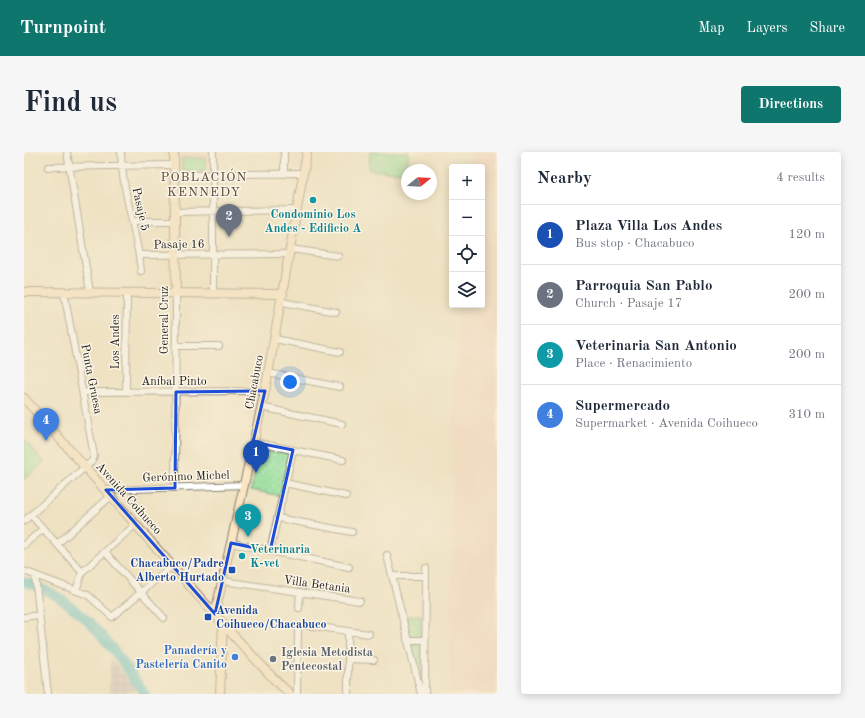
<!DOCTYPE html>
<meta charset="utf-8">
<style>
body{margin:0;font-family:"Old Standard TT",serif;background:#f6f6f7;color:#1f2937}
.controls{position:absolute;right:12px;top:12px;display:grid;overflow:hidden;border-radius:4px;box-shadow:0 2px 10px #0003}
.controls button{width:36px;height:36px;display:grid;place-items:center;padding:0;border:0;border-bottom:1px solid #e0e1e3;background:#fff;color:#1f2937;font:20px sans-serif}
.compass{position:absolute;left:377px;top:12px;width:36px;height:36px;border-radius:50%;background:#fff;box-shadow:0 2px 10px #0003;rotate:72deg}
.you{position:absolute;left:266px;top:230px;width:14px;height:14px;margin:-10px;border:3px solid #fff;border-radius:50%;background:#1a73e8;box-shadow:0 0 0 6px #1a73e833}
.badge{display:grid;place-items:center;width:26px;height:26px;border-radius:50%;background:#0f766e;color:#fff;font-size:13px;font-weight:700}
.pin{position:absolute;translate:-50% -33px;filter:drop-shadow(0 1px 2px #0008)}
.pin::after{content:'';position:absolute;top:21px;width:14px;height:12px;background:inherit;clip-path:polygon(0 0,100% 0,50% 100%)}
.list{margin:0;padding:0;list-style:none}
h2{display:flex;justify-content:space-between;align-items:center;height:52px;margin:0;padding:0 16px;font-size:17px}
h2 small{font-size:13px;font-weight:400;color:#747a83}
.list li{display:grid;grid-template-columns:26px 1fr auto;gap:12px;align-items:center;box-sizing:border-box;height:60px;padding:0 16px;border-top:1px solid #e0e1e3}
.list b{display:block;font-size:15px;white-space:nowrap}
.list p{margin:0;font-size:13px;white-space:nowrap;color:#747a83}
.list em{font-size:13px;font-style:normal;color:#747a83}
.icon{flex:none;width:22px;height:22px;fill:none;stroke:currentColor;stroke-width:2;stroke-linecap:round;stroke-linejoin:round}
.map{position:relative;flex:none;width:473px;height:542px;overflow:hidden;border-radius:4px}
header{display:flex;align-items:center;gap:24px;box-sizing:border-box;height:56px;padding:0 20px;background:#0f766e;color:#fff}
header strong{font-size:19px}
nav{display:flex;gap:22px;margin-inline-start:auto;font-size:14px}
.intro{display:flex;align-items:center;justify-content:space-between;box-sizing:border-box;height:96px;padding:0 24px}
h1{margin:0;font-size:28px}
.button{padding:10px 18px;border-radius:4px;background:#0f766e;color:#fff;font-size:14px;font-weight:700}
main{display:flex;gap:24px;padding:0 24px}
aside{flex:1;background:#fff;border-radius:4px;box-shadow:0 2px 10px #0003}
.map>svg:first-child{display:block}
</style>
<header>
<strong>Turnpoint</strong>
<nav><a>Map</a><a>Layers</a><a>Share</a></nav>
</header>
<div class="intro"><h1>Find us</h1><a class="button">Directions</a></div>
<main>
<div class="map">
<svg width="473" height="542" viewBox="0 0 473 542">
<defs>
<pattern id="industrial-grid" width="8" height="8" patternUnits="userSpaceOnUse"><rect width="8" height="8" fill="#cfc0ba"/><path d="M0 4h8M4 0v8" fill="none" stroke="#b1a49f"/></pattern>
<pattern id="grass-dots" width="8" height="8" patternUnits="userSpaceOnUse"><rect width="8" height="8" fill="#93de9a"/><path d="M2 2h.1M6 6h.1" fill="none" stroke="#7ebe84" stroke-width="1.8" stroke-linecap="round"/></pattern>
</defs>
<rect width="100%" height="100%" fill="#fcf5e5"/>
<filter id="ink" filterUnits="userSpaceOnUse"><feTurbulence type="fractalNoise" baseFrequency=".025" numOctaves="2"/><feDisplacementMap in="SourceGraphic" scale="8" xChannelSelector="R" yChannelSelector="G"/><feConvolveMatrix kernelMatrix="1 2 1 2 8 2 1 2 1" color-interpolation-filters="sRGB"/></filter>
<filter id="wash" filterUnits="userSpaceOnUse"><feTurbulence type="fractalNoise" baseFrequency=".012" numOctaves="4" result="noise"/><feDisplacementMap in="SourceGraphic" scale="16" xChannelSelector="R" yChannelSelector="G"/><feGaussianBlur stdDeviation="0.9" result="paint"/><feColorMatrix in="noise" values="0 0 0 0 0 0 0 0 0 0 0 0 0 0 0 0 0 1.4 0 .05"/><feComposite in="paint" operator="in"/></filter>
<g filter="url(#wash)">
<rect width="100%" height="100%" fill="#efe2c2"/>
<path fill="#f2d4be" d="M156,0H185L186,20L157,21Z
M447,0H473V542H425L429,230L435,153H458V15H446Z"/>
<path fill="url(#industrial-grid)" d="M86,506L115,539L85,540Z"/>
<path fill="url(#grass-dots)" stroke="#587d5b" d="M346,0H385L383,21L345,18Z
M236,295L266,302L257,344L227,338Z
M397,463V486H386L381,464Z
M387,491H398V523H395Z"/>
<path fill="#93de9a" stroke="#587d5b" d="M158,6H181L182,19H158Z
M0,287L20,310L0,328Z"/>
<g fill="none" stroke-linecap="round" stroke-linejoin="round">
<path stroke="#4dbbc3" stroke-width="10" d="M0,430C56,446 90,497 121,542"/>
</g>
</g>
<g filter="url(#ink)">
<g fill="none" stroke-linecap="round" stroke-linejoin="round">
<defs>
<path id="street" d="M43,0L66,140
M97,0C98,40 113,79 117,119
M189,0V141
M24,15L150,13
M260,22V0
M150,23L280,21
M151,60L273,58
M109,69H151
M267,97L314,104
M115,103L266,102
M258,150L312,160
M251,187L316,200
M152,194H195
M244,221L316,235
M59,240L241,239
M102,240L103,140
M237,255L318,272
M269,298L319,308
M261,331L322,344
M151,336L152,140
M82,338L220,333
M7,363L58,420
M254,366L328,380
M0,369L68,309L70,304L40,140
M207,391L246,399L269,298L229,290
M33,392L87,344
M0,393L19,377
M246,399L325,415
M81,400L140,466
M363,403L397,542
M0,419L64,443L88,465L148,414
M11,423L24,542
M368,424H402
M199,429L336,449
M52,439L58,420L112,372
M275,456L276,440
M0,465L15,463
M281,473L345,482
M324,479V542
M383,488H401
M324,507L350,508
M273,542L274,477
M401,542L402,416"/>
<path id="secondary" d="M150,0L152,140
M0,140L259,142
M0,246L209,483L249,526L266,542
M191,462L241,239L283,0
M196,542L199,471"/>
</defs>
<use href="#street" stroke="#867f6f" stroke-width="8"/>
<use href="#secondary" stroke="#867f6f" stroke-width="10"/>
<use href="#street" stroke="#fff" stroke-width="6"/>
<use href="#secondary" stroke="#fbe6c4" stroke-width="8"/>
</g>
</g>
<path d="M0 0H473V542H0ZM241,239L229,290L269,298L246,399L207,391L191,462L82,338L151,336L152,240Z" fill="#efe2c2" fill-opacity=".55" fill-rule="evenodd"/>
<path fill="none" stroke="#1d4ed8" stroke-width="3" stroke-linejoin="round" d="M241,239L229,290L269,298L246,399L207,391L191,462L82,338L151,336L152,240Z"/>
<g fill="#0f9aa8" stroke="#fcf5e5" stroke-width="1.5">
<circle cx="289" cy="48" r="4"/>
<circle cx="218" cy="404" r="4"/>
</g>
<g fill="#1a4fb4" stroke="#fcf5e5" stroke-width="1.5">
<rect x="204" y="414" width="8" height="8" rx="2"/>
<rect x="180" y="461" width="8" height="8" rx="2"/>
</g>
<circle fill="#3f7fe0" stroke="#fcf5e5" stroke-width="1.5" cx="211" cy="505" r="4"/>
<circle fill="#6b7280" stroke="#fcf5e5" stroke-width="1.5" cx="249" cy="507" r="4"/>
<g text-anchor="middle" stroke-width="3" stroke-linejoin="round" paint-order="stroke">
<g font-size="12" fill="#1c1c1c" stroke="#fcf5e5">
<text transform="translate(117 57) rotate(78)" y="4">Pasaje 5</text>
<text transform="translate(155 92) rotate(-1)" y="4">Pasaje 16</text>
<text transform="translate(140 168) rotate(-90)" y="4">General Cruz</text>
<text transform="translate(91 190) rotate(-90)" y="4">Los Andes</text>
<text transform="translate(68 227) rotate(79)" y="4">Punta Gruesa</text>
<text x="150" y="233">Aníbal Pinto</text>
<text transform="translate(230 230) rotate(-79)" y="4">Chacabuco</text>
<text transform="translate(162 324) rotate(-2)" y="4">Gerónimo Michel</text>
<text transform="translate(105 346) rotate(48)" y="4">Avenida Coihueco</text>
<text transform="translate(293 432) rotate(8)" y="4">Villa Betania</text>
</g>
<g font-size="12" font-weight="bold" fill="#0d838f" stroke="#fcf5e5">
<text x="289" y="66">Condominio Los<tspan x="289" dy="14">Andes - Edificio A</tspan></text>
<text x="226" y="401" text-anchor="start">Veterinaria<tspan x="226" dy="14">K-vet</tspan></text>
</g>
<g font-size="12" font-weight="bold" fill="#164399" stroke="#fcf5e5" text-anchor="end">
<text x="200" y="415">Chacabuco/Padre<tspan x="200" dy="14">Alberto Hurtado</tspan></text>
<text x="192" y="462" text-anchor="start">Avenida<tspan x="192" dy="14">Coihueco/Chacabuco</tspan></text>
</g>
<g font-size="12" font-weight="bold" fill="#366cbe" stroke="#fcf5e5" text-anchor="end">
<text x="203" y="502">Panadería y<tspan x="203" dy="14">Pastelería Canito</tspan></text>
</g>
<g font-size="12" font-weight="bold" fill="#5b616d" stroke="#fcf5e5" text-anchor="start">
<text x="257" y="504">Iglesia Metodista<tspan x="257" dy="14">Pentecostal</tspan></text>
</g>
<g font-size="13" letter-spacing="1" fill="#5a4c3f" stroke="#fcf5e5">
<text x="180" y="29">POBLACIÓN<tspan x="180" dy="15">KENNEDY</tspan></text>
</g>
</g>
</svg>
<div class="controls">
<button>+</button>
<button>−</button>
<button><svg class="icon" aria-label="locate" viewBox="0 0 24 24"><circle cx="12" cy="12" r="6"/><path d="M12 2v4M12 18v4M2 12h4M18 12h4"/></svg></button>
<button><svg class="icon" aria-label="layers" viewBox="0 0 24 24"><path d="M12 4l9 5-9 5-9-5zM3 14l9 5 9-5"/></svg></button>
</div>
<svg class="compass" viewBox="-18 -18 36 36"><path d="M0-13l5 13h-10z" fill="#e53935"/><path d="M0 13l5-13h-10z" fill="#747a83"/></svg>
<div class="you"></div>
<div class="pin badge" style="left:232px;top:321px;background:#1a4fb4">1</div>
<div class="pin badge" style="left:205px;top:85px;background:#6b7280">2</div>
<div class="pin badge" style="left:224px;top:385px;background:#0f9aa8">3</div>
<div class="pin badge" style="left:22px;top:289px;background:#3f7fe0">4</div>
</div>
<aside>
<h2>Nearby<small>4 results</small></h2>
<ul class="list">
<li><span class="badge" style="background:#1a4fb4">1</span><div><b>Plaza Villa Los Andes</b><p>Bus stop · Chacabuco</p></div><em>120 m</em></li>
<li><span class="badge" style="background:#6b7280">2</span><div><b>Parroquia San Pablo</b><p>Church · Pasaje 17</p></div><em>200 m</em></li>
<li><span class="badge" style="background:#0f9aa8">3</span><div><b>Veterinaria San Antonio</b><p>Place · Renacimiento</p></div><em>200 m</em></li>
<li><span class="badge" style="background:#3f7fe0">4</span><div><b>Supermercado</b><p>Supermarket · Avenida Coihueco</p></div><em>310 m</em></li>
</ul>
</aside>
</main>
